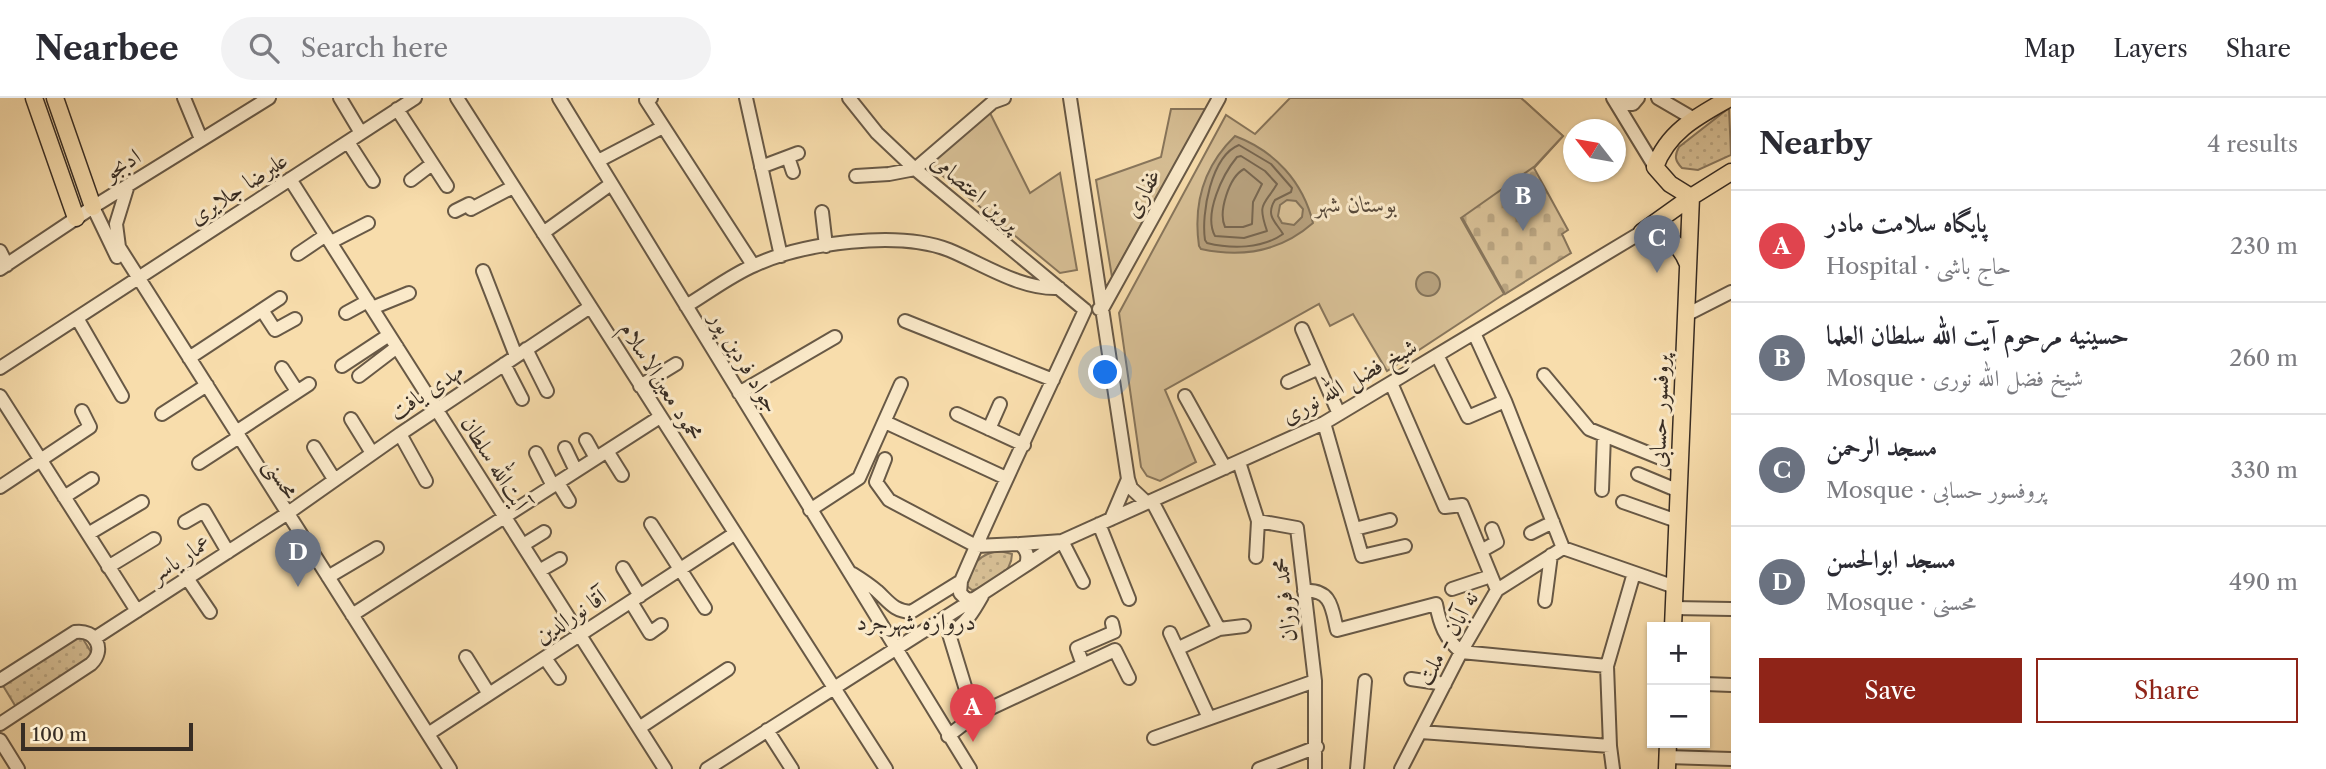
<!DOCTYPE html>
<meta charset="utf-8">
<style>
body{margin:0;font-family:"Libre Caslon Text",Amiri,serif;background:#f2f2f3;color:#2b2b33}
.controls{position:absolute;right:21px;bottom:21px;display:grid;overflow:hidden;border-radius:0px;box-shadow:0 2px 5px #0004}
.controls button{width:63px;height:63px;display:grid;place-items:center;padding:0;border:0;border-bottom:2px solid #e1e1e2;background:#fff;color:#2b2b33;font:35px sans-serif}
.compass{position:absolute;left:1563px;top:21px;width:63px;height:63px;border-radius:50%;background:#fff;box-shadow:0 2px 5px #0004;rotate:301deg}
.scale{position:absolute;left:21px;bottom:18px;width:172px;box-sizing:border-box;padding-left:7px;border:4px solid #382d24;border-top:0;font-size:19px;line-height:24px;white-space:nowrap;color:#382d24;-webkit-text-stroke:5px #fae9c9;paint-order:stroke}
.you{position:absolute;left:1106px;top:275px;width:24px;height:24px;margin:-18px;border:5px solid #fff;border-radius:50%;background:#1a73e8;box-shadow:0 0 0 10px #1a73e833}
.badge{display:grid;place-items:center;width:46px;height:46px;border-radius:50%;background:#8f2418;color:#fff;font-size:23px;font-weight:700}
.pin{position:absolute;translate:-50% -58px;filter:drop-shadow(0 2px 4px #0008)}
.pin::after{content:'';position:absolute;top:37px;width:24px;height:21px;background:inherit;clip-path:polygon(0 0,100% 0,50% 100%)}
.list{margin:0;padding:0;list-style:none}
h2{display:flex;justify-content:space-between;align-items:center;height:91px;margin:0;padding:0 28px;font-size:30px}
h2 small{font-size:23px;font-weight:400;color:#7c7c81}
.list li{display:grid;grid-template-columns:46px 1fr auto;gap:21px;align-items:center;box-sizing:border-box;height:112px;padding:0 28px;border-top:2px solid #e1e1e2}
.list b{display:block;font-size:26px;white-space:nowrap}
.list p{margin:0;font-size:23px;white-space:nowrap;color:#7c7c81}
.list em{font-size:23px;font-style:normal;color:#7c7c81}
.actions{display:flex;gap:14px;padding:21px 28px}
.actions a{flex:1;padding:16px 0;border:2px solid #8f2418;border-radius:0px;text-align:center;font-size:24px;color:#8f2418}
.actions .main{background:#8f2418;color:#fff}
.icon{flex:none;width:38px;height:38px;fill:none;stroke:currentColor;stroke-width:2;stroke-linecap:round;stroke-linejoin:round}
.map{position:relative;flex:none;width:1731px;height:671px;overflow:hidden}
header{display:flex;align-items:center;gap:42px;box-sizing:border-box;height:98px;padding:0 35px;background:#fff;border-bottom:2px solid #e1e1e2}
header strong{font-size:33px}
nav{display:flex;gap:38px;margin-inline-start:auto;font-size:24px}
.search{width:490px;height:63px;background:#f2f2f3;display:flex;align-items:center;gap:18px;box-sizing:border-box;padding:0 24px;border-radius:38px;color:#7c7c81;font-size:26px}
main{display:flex}
aside{flex:1;background:#fff}
.map>svg:first-child{display:block}
</style>
<header>
<strong>Nearbee</strong>
<div class="search"><svg class="icon" aria-label="search" viewBox="0 0 24 24"><circle cx="10" cy="10" r="6"/><path d="M15 15l6 6"/></svg>Search here</div>
<nav><a>Map</a><a>Layers</a><a>Share</a></nav>
</header>
<main>
<div class="map">
<svg width="1731" height="671" viewBox="0 0 1731 671">
<defs>
<pattern id="grass-dots" width="8" height="8" patternUnits="userSpaceOnUse" patternTransform="scale(1.75)"><rect width="8" height="8" fill="#d7bf95"/><path d="M2 2h.1M6 6h.1" fill="none" stroke="#b9a480" stroke-width="1.8" stroke-linecap="round"/></pattern>
<pattern id="cemetery-stones" width="16" height="16" patternUnits="userSpaceOnUse" patternTransform="scale(1.75)"><rect width="16" height="16" fill="#d7bf95"/><path d="M2 7V4a2 2 0 0 1 4 0v3zM10 15v-3a2 2 0 0 1 4 0v3z" fill="#b9a480"/></pattern>
</defs>
<rect width="100%" height="100%" fill="#f8ddac"/>
<filter id="stains"><feTurbulence type="fractalNoise" baseFrequency=".00286" numOctaves="4"/><feColorMatrix values="0 0 0 0 .2 0 0 0 0 .09 0 0 0 0 .02 0 0 0 .5 -.17"/></filter>
<radialGradient id="worn" r=".72"><stop offset=".6" stop-color="#630" stop-opacity="0"/><stop offset="1" stop-color="#630" stop-opacity=".3"/></radialGradient>
<path fill="url(#grass-dots)" stroke="#88765c" stroke-width="2" d="M1729,10L1731,57L1698,72L1682,70C1675,63 1674,58 1679,49Z
M1000,453L1012,456C1012,475 989,491 972,492L967,488C968,468 980,455 1000,453Z
M80,536L94,559L16,609L2,586Z"/>
<path fill="url(#cemetery-stones)" stroke="#88765c" stroke-width="2" d="M1362,0H1521L1563,38L1534,70L1568,132L1562,136L1571,155L1505,196L1463,121L1425,135Z"/>
<path fill="#d7bf95" stroke="#88765c" stroke-width="2" d="M1290,0H1521L1563,38L1535,68L1461,120L1504,196L1387,273L1353,216L1330,228L1319,206L1165,292L1196,364L1160,383L1147,378L1141,369L1119,215L1226,17L1255,36Z
M1171,11H1206L1112,179L1096,82L1161,59Z
M989,13L1030,95L1060,75L1077,172L1060,175L927,65Z"/>
<path fill="#b7a17e" stroke="#84735a" stroke-width="2" fill-rule="evenodd" d="M1235,38C1275,53 1303,84 1313,125C1281,153 1242,160 1201,151L1199,148C1193,106 1204,68 1235,38ZM1287,102L1296,103L1303,111L1302,119L1294,127L1282,125L1278,118L1280,107Z
M1416 186a12 12 0 1 1 24 0a12 12 0 1 1-24 0Z"/>
<g fill="none" stroke-linecap="round" stroke-linejoin="round">
<path stroke="#786751" stroke-width="2" d="M1239,47L1271,66L1292,90L1291,94L1275,102C1265,118 1276,124 1283,136C1262,151 1231,151 1207,145L1205,142C1201,116 1211,58 1239,47Z
M1241,58L1265,73L1277,86C1264,108 1257,104 1267,133L1244,140L1215,138C1203,116 1223,76 1237,59Z
M1244,71L1262,86L1253,104L1252,126L1243,129H1225C1218,114 1229,79 1244,71Z"/>
<defs>
<path id="minor" d="M184,0L201,41
M340,0L361,35
M457,0L886,671
M559,0L970,671
M651,0L646,2L753,167
M746,0L781,158
M849,0L877,35L915,71L1085,212
M1070,0L1128,381L1131,390L1147,405
M1613,0L1655,69
M1658,0L1694,21
M1617,6H1633L1638,0
M397,11L447,88
M348,44L373,83
M788,59L793,74
M598,63L663,29
M761,69L798,55
M856,78L889,76L915,71L993,4L1004,0
M290,81L665,671
M411,82L432,66
M128,87L116,126L119,149L450,671
M93,109L117,159
M455,113L469,106L471,111L513,89
M822,114L826,148
M543,135L611,86
M331,144L368,125
M0,153L7,167
M298,156L326,137
M0,171L93,109L269,0
M483,173L516,258
M686,208C708,195 731,177 755,167C803,145 898,132 949,152C983,166 1021,192 1059,190
M372,210L409,195
M1099,211H1102L1219,0
M262,212L275,232L295,221
M346,215L368,203
M1686,217L1731,194
M77,220L122,298
M905,223L1053,282
M1302,231L1339,316
M1474,235L1505,303L1563,450
M526,251L547,293
M1437,257L1468,319L1505,303
M189,260L280,200
M504,266L522,301
M342,268L389,237
M0,270L415,0
M282,270L297,293
M1544,277L1589,331L1680,368
M359,278L397,249
M1288,284L1319,270
M1391,285L1445,409L1462,407L1497,492
M640,288L676,266
M739,295L835,239
M0,298L137,513
M1185,298L1225,370
M162,316L207,287
M957,316L1024,347
M351,321L372,355
M885,324L1006,380
M1324,325L1362,458L1405,448
M989,331L1000,306
M236,334L309,286
M400,336L426,383
M586,342L596,360
M314,349L334,381
M565,350L576,373
M607,353L622,377
M536,355L553,388
M885,361L876,384L889,402L976,448
M1239,364L1258,423L1297,430L1315,583V671
M199,365L239,339
M1638,376L1679,393
M558,385L569,403
M0,389L90,329L82,313
M1602,392L1604,337
M64,399L92,381
M1152,403L1219,531L1179,550
M1623,404L1677,423
M810,412L859,380L901,286
M1111,421L1128,381
M185,424L204,413L228,454
M651,426L705,510
M1099,426L1129,501
M1355,431L1390,422
M1531,435L1553,424
M88,436L142,404
M1062,443L1083,484
M1020,446L1062,443
M523,447L544,434
M976,448L1020,446C1027,452 1029,458 1026,467L974,501L967,502L960,495L961,483C1000,392 1044,302 1085,212
M1481,453L1497,444L1492,431
M1256,459L1258,423
M1026,467L1062,443L1324,325L1642,134
M108,469L154,441
M623,470L640,498
M539,473L560,461
M853,476C861,481 870,487 877,493C889,504 894,513 911,514L961,483
M328,479L377,450
M187,480L210,514
M1452,491L1491,478
M1304,493C1332,491 1332,511 1337,532L1436,506C1440,527 1445,540 1461,554L1607,568
M1545,503L1551,457
M631,504L650,535L661,527
M1674,510L1731,511
M352,517L660,319
M1219,531L1244,528
M1170,535L1209,620
M95,540L288,415L400,336L590,209
M466,559L489,596
M545,560L559,580
M1083,567L1077,550L1114,534L1112,525
M1411,581L1445,586
M0,582L75,534C96,531 106,552 91,566L0,626
M1705,586L1731,587
M974,618L949,536C966,526 973,514 982,498
M639,630L728,571
M767,632L792,671
M1421,634L1610,648
M428,636L734,436
M948,638L974,618L1115,552L1129,580
M1154,640L1315,583
M0,642L18,671
M1667,659L1731,661
M707,671L974,501
M1259,671L1317,649
M1357,671L1365,583
M1401,671L1461,554L1497,492L1563,450L1675,489
M1613,671L1610,648L1607,568L1634,475"/>
<path id="major" d="M34,0L76,120
M55,0L93,109
M1691,99L1670,86L1655,69C1668,33 1698,18 1730,0
M1642,134L1691,99L1731,74
M1642,134C1667,138 1678,142 1688,166
M1673,529L1691,99
M1667,671L1668,645"/>
</defs>
<use href="#minor" stroke="#685946" stroke-width="16"/>
<use href="#major" stroke="#382d24" stroke-width="19"/>
<use href="#minor" stroke="#fae9c9" stroke-width="12"/>
<use href="#major" stroke="#f8ddac" stroke-width="16"/>
</g>
<g text-anchor="middle" stroke-width="6" stroke-linejoin="round" paint-order="stroke">
<g font-size="23" fill="#382d24" stroke="#fae9c9">
<text transform="translate(122 66) rotate(-32)" y="8">ادبجو</text>
<text transform="translate(238 90) rotate(-33)" y="8">علیرضا جلایری</text>
<text transform="translate(976 94) rotate(40)" y="8">پروین اعتصامی</text>
<text transform="translate(1142 95) rotate(-61)" y="8">غفاری</text>
<text transform="translate(745 264) rotate(59)" y="8">جواد فردین پور</text>
<text transform="translate(662 283) rotate(58)" y="8">محمود معین‌الاسلام</text>
<text transform="translate(1349 283) rotate(-29)" y="8">شیخ فضل الله نوری</text>
<text transform="translate(426 293) rotate(-34)" y="8">مهدی یافت</text>
<text transform="translate(1659 313) rotate(-88)" y="8">پروفسور حسابی</text>
<text transform="translate(495 365) rotate(58)" y="8">آیت‌الله سلطان</text>
<text transform="translate(282 380) rotate(57)" y="8">محسنی</text>
<text transform="translate(180 460) rotate(-33)" y="8">عمار یاسر</text>
<text transform="translate(1284 502) rotate(-96)" y="8">محمد فروزان</text>
<text transform="translate(570 518) rotate(-33)" y="8">آقا نورالدین</text>
<text transform="translate(1447 540) rotate(-61)" y="8">نه آبان - ملت</text>
</g>
<g font-size="23" font-style="italic" fill="#584a3b" stroke="#fae9c9">
<text x="1356" y="114">بوستان شهر</text>
</g>
<g font-size="24" fill="#382d24" stroke="#fae9c9">
<text x="916" y="532">دروازه شهرجرد</text>
</g>
</g>
<rect width="100%" height="100%" filter="url(#stains)"/>
<rect width="100%" height="100%" fill="url(#worn)"/>
</svg>
<div class="controls">
<button>+</button>
<button>−</button>
</div>
<svg class="compass" viewBox="-18 -18 36 36"><path d="M0-13l5 13h-10z" fill="#e53935"/><path d="M0 13l5-13h-10z" fill="#7c7c81"/></svg>
<div class="scale">100 m</div>
<div class="you"></div>
<div class="pin badge" style="left:973px;top:644px;background:#e0444e">A</div>
<div class="pin badge" style="left:1523px;top:133px;background:#6b7280">B</div>
<div class="pin badge" style="left:1657px;top:175px;background:#6b7280">C</div>
<div class="pin badge" style="left:298px;top:489px;background:#6b7280">D</div>
</div>
<aside>
<h2>Nearby<small>4 results</small></h2>
<ul class="list">
<li><span class="badge" style="background:#e0444e">A</span><div><b>پایگاه سلامت مادر</b><p>Hospital · حاج باشی</p></div><em>230 m</em></li>
<li><span class="badge" style="background:#6b7280">B</span><div><b>حسینیه مرحوم آیت الله سلطان العلما</b><p>Mosque · شیخ فضل الله نوری</p></div><em>260 m</em></li>
<li><span class="badge" style="background:#6b7280">C</span><div><b>مسجد الرحمن</b><p>Mosque · پروفسور حسابی</p></div><em>330 m</em></li>
<li><span class="badge" style="background:#6b7280">D</span><div><b>مسجد ابوالحسن</b><p>Mosque · محسنی</p></div><em>490 m</em></li>
</ul>
<div class="actions"><a class="main">Save</a><a>Share</a></div>
</aside>
</main>
